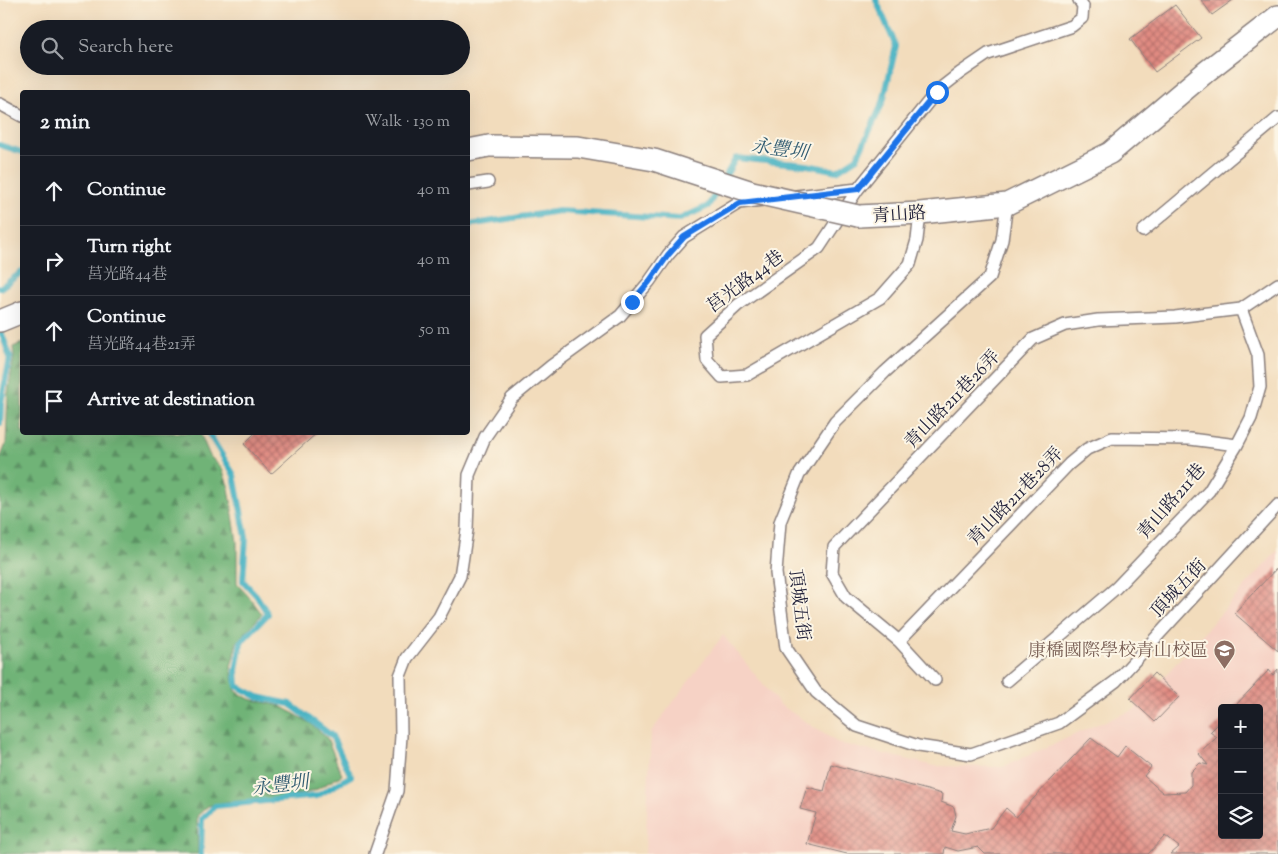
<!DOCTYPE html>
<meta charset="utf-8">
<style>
body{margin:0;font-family:"Sorts Mill Goudy","Noto Serif TC",serif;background:#20242c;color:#f1f3f6}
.controls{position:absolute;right:15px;bottom:15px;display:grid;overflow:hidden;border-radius:5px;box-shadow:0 5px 20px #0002}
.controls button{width:45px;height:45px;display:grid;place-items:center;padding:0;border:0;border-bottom:1px solid #363941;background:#171b24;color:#f1f3f6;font:25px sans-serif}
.stop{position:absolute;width:15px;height:15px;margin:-11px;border:4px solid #1a73e8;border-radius:50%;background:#fff}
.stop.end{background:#1a73e8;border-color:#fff;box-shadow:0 1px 5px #0008}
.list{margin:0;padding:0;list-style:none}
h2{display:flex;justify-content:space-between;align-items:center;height:65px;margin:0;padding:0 20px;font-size:21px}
h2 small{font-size:16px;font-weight:400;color:#9ea1a6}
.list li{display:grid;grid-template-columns:32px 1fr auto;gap:15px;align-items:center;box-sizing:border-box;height:70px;padding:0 20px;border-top:1px solid #363941}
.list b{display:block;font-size:19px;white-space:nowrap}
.list p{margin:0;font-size:16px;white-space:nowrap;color:#9ea1a6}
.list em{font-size:16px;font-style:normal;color:#9ea1a6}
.icon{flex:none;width:28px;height:28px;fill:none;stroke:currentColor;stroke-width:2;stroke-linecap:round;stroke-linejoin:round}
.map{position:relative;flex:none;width:1278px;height:854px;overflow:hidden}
.search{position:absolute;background:#171b24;box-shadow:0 5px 20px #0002;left:20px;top:20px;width:450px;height:55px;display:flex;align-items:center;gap:12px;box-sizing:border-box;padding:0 18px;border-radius:28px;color:#9ea1a6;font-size:19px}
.panel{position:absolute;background:#171b24;box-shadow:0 5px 20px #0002;left:20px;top:90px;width:450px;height:345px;border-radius:5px}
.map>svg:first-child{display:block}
</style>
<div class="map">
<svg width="1278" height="854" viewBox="0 0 1278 854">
<defs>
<pattern id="forest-firs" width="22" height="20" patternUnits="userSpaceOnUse" patternTransform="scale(1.25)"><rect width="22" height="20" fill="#70b377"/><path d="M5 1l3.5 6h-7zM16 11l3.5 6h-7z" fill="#5c9163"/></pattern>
<pattern id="building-cross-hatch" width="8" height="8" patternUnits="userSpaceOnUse" patternTransform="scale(1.25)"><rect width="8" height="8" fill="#e08a81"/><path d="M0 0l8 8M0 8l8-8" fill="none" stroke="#b5706b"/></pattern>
</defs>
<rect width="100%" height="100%" fill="#fcf5e5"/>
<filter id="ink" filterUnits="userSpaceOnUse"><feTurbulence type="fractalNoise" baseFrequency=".02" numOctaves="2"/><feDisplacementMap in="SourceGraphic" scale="10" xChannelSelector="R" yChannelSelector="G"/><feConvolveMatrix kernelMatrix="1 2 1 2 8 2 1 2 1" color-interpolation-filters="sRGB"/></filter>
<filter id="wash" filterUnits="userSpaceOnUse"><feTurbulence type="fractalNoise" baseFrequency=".0096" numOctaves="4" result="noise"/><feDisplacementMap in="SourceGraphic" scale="20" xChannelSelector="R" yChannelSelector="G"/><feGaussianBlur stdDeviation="1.12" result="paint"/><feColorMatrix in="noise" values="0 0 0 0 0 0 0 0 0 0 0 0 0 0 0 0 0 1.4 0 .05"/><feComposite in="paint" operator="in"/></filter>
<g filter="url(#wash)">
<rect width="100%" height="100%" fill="#f2dcbc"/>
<path fill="#f6d2c5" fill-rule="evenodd" d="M1278,550V854H645L651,732L723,635L779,704L838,743L935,766L1003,767L1098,724L1134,710ZM1222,708H1259V835H1222Z"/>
<path fill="url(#forest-firs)" stroke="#496a59" d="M22,343V432L200,433L210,456L222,469L229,488L237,542V584L251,599L262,614L237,642L231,667L236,691L249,699L281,706L310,723L327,738L342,775L314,791L286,798L226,802L208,806L197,816L198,854H0V459L6,444L8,393L14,356L13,347Z"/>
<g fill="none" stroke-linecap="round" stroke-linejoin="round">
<path stroke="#45b1c2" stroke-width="6" d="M0,145L22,152
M468,225L559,211L680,219L708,206L736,158L807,165L837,171L857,158L883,102L896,46L876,0
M0,288L22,272
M0,328L10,357L1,403L0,423
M201,854L202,819L215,806L317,796L351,776L332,736L290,704L258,697L237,686L236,670L241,642L268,614L256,595L243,581L246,537L234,475L208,432"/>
</g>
<g id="blocks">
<path fill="url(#building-cross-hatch)" d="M1201,0H1233L1212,15Z
M1175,5L1201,38L1155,72L1130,39Z
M256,432H318L271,474L244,444Z
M1278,567V651L1234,613Z
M1278,669V854H1171L1179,847L1165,836L1148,854H985L978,847L958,851L945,847L944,854H847L807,844L816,813L800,809L807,787L824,791L831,764L942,794L941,802L954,807L956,816L951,831L965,834L991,828L1006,808L1016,817L1091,738L1117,757L1125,746L1151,767L1144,776L1163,793L1185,792L1191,785V772L1200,763L1208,765L1199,754L1217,737L1210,732L1222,720V835H1259V708H1233L1269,670L1273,675Z
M1154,673L1179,697L1155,722L1130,699Z"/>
</g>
</g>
<g filter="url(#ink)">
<use href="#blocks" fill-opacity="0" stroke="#8a7f7c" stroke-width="1"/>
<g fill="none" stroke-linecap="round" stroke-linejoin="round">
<defs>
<path id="lane" d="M0,104L22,116
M468,185L488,182
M796,196L858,189
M1007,204L1002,240L990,277L885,372L835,422L799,475L780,522L776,573L786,648L816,692L857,726L918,746L971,754L1059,723L1116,681L1278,505
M920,213L917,240L910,264L880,298L747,375L722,377L707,360L705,335L738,305L819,248L858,189L937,91L960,73L988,54L1072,26L1082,18L1083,6L1079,0
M1143,231L1278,118
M899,641L846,597L832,573L834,547L1033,339L1065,325L1098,320L1175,317L1241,309
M935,680L899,641L1069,464L1087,449L1112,438L1190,439L1237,445
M1007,681L1116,588L1209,491L1237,445L1251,418L1260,387L1258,355L1241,309L1278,284
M375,854L397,791L401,736L400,676L407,658L439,617L460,576L467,530L469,475L485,437L512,398L551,366L620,316L649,282L668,255L684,237L739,203L763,200"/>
<path id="street" d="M468,150L489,146
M858,216L920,213L1007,204L1110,153L1207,71L1278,16
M0,321L22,312"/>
</defs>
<use href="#lane" stroke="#8a7f7c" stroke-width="14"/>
<use href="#street" stroke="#8a7f7c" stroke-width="24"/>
<use href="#lane" stroke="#fff" stroke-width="11"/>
<use href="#street" stroke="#fff" stroke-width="21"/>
<defs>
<path id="street-bridge" d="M489,146L578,147L654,160L752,192L858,216"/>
</defs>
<use href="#street-bridge" stroke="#8a7f7c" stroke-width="24" stroke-linecap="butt"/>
<use href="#street-bridge" stroke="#fff" stroke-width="21"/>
</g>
</g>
<g fill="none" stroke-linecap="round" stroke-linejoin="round" filter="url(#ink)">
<path stroke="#1a73e8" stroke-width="6" d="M632,302L649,282L668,255L684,237L740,203L858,189L937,92"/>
</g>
<defs>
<symbol id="school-pin" viewBox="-11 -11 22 30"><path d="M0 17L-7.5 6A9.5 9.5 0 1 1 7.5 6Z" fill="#8d6e63" stroke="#fcf5e5"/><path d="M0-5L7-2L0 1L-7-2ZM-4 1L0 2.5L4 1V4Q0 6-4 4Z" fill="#fff"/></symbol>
</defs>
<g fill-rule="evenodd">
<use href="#school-pin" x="1212" y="638" width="25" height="34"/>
</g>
<g text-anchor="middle" stroke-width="4" stroke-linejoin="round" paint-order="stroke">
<g font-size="18" fill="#22223b" stroke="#fcf5e5">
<text transform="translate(899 214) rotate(-4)" y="6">青山路</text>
<text transform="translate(745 281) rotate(-37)" y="6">莒光路44巷</text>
<text transform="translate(952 399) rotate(-46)" y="6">青山路211巷26弄</text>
<text transform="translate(1015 496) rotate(-46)" y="6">青山路211巷28弄</text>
<text transform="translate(1171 501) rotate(-49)" y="6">青山路211巷</text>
<text transform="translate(1178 588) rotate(-47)" y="6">頂城五街</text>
<text transform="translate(800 605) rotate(83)" y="6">頂城五街</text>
</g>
<g font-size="18" fill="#785e54" stroke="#fcf5e5" text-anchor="end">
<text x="1208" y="656">康橋國際學校青山校區</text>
</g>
<g font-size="19" font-style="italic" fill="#305b71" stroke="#fcf5e5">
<text transform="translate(780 148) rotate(8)" y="7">永豐圳</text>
<text transform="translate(280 784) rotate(-7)" y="7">永豐圳</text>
</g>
</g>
</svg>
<div class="controls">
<button>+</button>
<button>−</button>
<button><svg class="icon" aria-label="layers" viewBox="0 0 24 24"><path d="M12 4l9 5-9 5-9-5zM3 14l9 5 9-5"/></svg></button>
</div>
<div class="stop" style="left:937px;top:92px"></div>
<div class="stop end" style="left:632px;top:302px"></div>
<div class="search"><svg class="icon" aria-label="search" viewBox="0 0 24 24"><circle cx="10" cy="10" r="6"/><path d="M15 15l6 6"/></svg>Search here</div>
<section class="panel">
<h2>2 min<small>Walk · 130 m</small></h2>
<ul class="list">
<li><svg class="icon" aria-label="ahead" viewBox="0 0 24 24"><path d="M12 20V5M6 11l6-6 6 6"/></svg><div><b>Continue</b></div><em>40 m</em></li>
<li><svg class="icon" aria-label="right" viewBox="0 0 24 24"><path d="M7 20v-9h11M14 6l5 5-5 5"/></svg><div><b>Turn right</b><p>莒光路44巷</p></div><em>40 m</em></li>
<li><svg class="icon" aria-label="ahead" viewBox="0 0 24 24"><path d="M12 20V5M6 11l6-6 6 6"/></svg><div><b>Continue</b><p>莒光路44巷21弄</p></div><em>50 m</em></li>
<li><svg class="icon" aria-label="arrive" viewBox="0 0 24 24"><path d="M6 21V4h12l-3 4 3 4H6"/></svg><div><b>Arrive at destination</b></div></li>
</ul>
</section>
</div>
